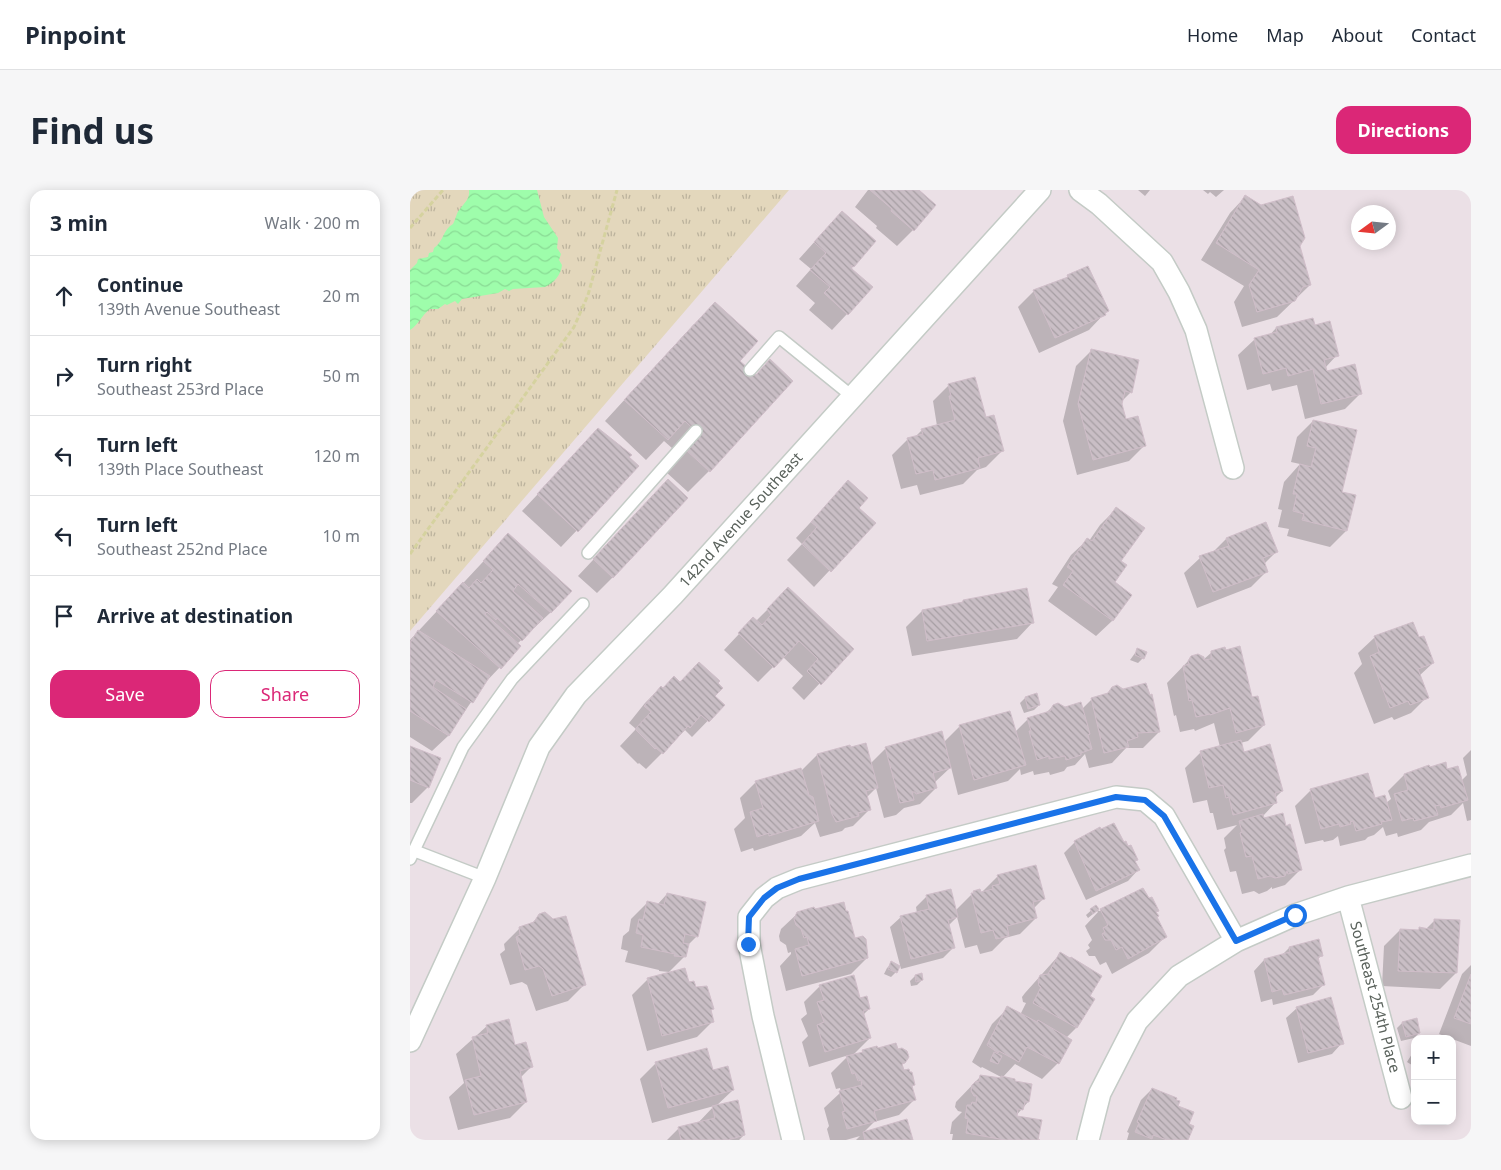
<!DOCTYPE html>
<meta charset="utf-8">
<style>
body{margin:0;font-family:"Noto Sans",sans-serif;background:#f6f6f7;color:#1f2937}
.controls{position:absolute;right:15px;bottom:15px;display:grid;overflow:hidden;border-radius:10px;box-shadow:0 2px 12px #0003}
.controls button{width:45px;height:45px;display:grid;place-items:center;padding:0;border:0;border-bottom:1px solid #e0e1e3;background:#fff;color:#1f2937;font:25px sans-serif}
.compass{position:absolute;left:941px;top:15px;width:45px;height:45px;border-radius:50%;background:#fff;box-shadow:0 2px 12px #0003;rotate:255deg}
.stop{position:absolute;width:15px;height:15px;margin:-11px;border:4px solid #1a73e8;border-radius:50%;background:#fff}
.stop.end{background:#1a73e8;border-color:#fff;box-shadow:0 1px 5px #0008}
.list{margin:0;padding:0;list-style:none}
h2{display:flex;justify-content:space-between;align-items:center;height:65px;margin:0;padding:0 20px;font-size:21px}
h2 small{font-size:16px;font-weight:400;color:#747a83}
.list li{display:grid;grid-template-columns:32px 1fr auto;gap:15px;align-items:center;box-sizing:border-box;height:80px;padding:0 20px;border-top:1px solid #e0e1e3}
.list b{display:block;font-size:19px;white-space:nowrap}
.list p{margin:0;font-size:16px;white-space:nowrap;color:#747a83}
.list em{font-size:16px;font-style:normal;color:#747a83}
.actions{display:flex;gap:10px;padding:15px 20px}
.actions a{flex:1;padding:11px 0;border:1px solid #db2777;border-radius:15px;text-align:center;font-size:18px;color:#db2777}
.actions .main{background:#db2777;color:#fff}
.icon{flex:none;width:28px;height:28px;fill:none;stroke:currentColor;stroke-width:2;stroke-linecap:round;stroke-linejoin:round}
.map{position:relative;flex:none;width:1061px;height:950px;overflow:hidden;border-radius:15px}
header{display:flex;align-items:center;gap:30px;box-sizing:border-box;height:70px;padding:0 25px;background:#fff;border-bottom:1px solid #e0e1e3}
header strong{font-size:24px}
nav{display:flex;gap:28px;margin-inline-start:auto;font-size:18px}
.intro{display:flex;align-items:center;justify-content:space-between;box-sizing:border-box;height:120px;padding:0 30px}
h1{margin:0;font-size:35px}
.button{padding:12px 22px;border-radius:15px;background:#db2777;color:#fff;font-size:18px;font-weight:700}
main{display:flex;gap:30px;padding:0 30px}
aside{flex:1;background:#fff;border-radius:15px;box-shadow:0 2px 12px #0003}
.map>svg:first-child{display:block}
</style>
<header>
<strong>Pinpoint</strong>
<nav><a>Home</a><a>Map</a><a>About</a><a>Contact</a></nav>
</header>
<div class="intro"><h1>Find us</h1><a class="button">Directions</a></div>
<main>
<aside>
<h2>3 min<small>Walk · 200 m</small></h2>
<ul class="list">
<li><svg class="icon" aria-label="ahead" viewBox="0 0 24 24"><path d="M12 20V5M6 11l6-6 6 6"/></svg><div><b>Continue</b><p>139th Avenue Southeast</p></div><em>20 m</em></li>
<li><svg class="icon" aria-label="right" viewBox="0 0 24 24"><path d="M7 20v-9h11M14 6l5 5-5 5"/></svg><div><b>Turn right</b><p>Southeast 253rd Place</p></div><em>50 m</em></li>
<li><svg class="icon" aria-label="left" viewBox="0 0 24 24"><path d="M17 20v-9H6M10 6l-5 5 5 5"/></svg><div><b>Turn left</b><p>139th Place Southeast</p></div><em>120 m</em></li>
<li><svg class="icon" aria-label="left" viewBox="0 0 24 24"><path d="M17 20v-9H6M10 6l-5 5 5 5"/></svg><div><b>Turn left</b><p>Southeast 252nd Place</p></div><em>10 m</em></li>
<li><svg class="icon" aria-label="arrive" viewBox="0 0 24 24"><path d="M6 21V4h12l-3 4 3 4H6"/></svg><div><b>Arrive at destination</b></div></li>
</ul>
<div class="actions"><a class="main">Save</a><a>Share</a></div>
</aside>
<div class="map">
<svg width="1061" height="950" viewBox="0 0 1061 950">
<defs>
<pattern id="grass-tufts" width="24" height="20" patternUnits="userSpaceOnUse" patternTransform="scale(1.25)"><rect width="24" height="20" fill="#e3d7bc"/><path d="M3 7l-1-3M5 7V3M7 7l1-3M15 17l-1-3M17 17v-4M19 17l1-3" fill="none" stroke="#bbb29c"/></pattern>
<pattern id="water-waves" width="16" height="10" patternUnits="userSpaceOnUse" patternTransform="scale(1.25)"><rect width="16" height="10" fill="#9efdab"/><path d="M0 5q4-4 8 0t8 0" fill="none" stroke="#8adb95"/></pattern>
<pattern id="building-back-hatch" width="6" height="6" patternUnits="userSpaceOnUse" patternTransform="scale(1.25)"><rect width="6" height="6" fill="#c9bec5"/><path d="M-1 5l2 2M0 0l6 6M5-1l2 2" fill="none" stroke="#a69ea3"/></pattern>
</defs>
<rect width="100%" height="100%" fill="#ebe0e6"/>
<path fill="url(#grass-tufts)" d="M0,0H379L0,441Z"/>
<path fill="url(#water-waves)" d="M59,0H127L134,27L148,48L147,58L151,64L149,70L152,75C151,85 144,93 135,97L103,99L99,101L95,99L88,103L52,109L48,114L45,111L37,115L35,114L28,119H20C12,125 8,135 0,140V80L7,73L8,69L18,67L19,63L23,62L24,58C34,51 33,39 43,34C46,29 46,23 50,19C55,12 60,9 59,0Z"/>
<path fill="#0003" d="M458,0H507L503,40L487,56L466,38L467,36L445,17Z
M728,0H740L735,6Z
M793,0H814L806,7L800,2L798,4Z
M835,7L888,56L900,95L867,127L832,137L824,112L834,96L791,70L820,23Z
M416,39L464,52L441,79L437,124L422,140L399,120L405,113L386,96L401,79L389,69Z
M658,86L697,121L679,140L629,163L608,117L624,101L655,89Z
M284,134L329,171L299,281L278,302L256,282L271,266L254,251L236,270L195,231Z
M904,136L927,165L915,178L916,183L951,203L935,219L895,229L887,195L862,201L860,194L837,200L828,165L844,150L859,146L866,138Z
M682,160L721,202L711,212L715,231L735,255L719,271L667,285L653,231L666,176Z
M539,195L575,229L592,261L576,277L567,280L553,294L510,305L507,295L491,299L482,265L497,250L504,248L512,240L527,236L523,211Z
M903,231L930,303L936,341L920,357L877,346L879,339L868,337L872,320L868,319L874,292L890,274L881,272L887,247Z
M173,256L218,267L228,276L151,357L112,321Z
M438,292L447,318L464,333L404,397L377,370L392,354L386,348Z
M242,307L203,387L187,403L168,386Z
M706,319L709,371L703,393L720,405L702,431L686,446L638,411L648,397L642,394L661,365L677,350L679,351L690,335Z
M856,334L866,362L854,374L857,381L841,397L787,418L774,383L790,368L802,363L816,349Z
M98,345L160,401L140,423L107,454L109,457L72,496L38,546L22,561L0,547V450Z
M553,411L622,433L607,449L502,466L496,437L512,421L550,414Z
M362,415L442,459L394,510L382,498L393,486L373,467L348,492L314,460L343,429L346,431Z
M1002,433L1008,449L1023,473L1009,486L1017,507L1001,523L984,530L982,527L964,534L944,483L952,474L948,463L964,448Z
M728,459L733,468L728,473L720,470Z
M802,462L842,509L854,535L838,551L830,553L833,563L872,601L865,608L866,612L853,626L854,629L875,637L891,679L875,695L862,699V697L857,701L849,704L844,701L832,704L826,681L820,682L814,660L816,658L814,648L827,635L807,640L803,623H800L797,610L783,613L775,578L791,562L810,557L804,533L785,541L784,539L770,542L766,525L764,526L757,493L782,467L793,470Z
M270,493H306L304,506L313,515L282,547L275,540L236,579L229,573L228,574L210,556L226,539L219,533L235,513L251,497L253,499Z
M702,498L749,542L733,558H716L702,573L679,578L675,564L665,575L657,577L654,581L640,585L639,582L624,585L623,581L611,585L610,579L598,591L548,605L541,577L524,593L526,598L510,614L494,618L486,625L474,628L466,598L456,608L459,620L443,636L435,638L432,641L410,647L405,633L391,646L344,661L343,658L331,662L324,639L335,628L330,608L346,592L391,581L407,565L460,574L476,558L534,552L550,536L605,542L618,529L635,524L643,516L654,518L672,519L682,509L695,506Z
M615,508L629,515L624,520L614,523L610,513Z
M0,557L18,597L2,613H0Z
M1061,560V630L1057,631L1053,613L1041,625L1019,632L1011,640L988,647L987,643L976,646L973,637L964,645L958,647L955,650L930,656L928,646L923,650L914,652L913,650L895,654L885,616L901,600L964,610L976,613L981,609L978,601L994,585L1019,578L1036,581L1051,591L1057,585L1053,568Z
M665,652L714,654L727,670L724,672L728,680L718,691L676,710L654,663Z
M588,686L634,708L623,719L626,728L610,744L595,748L582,761L570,764L567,755L555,758L547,727L538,736L543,758L533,768L491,779L480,737L491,727L507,723L506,717L516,707L546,720L564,702L570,704Z
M257,704L287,746L277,756L275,766L259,782L249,781V780L215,772L218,761L211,759L213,746L219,741L221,729L237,713L247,715Z
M738,710L755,747L739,763L702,784L696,772L690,775L685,766H679L676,761L680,758L678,755L682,750L675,736L688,722L687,721L678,728L676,725L685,717L689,721Z
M404,721L445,749L457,768L441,784L376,801L370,776L381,764V762L378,763L376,755L370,751L369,746L371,739L388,723Z
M130,725L174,795L158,811L126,821L117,795L112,792L100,795L90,764L95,760L94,754L110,738L121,734Z
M1025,730L1046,783L1030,799L972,796L974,756L990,740L1007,741L1009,739H1016Z
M879,758L912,765L908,769L914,794L903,805L863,815L862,809L851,812L844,781L854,770L871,766Z
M650,764L679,806L666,838L656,848L648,873L632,889L605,874L592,888L618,912L605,927L630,931L628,950H542L543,944H540L542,932L552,922L548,921L545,917L546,912L571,886L589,889L591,887L572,877L571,878L562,872L582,834L598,818L610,825L616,813L613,812L612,807L615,803Z
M482,773L486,782L481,787L474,784L477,778Z
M1061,775V856L1029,844L1052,784Z
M505,786L512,790L507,795L501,796L500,791Z
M238,789L300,821L303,831L287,847L237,861L222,805Z
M410,796L450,810L459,819L453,825L460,848L442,866L450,864L453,861L494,873L491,875L493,882L504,894L501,897L505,909L489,925L464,932L453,943L497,931L502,950H446L450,946L436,950H420L417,939L419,936L414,918L431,902L430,898L426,899L421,883L439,865L399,877L392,852L398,846L391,829L397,824L394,812Z
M887,818L932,853L922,864L888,873L876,828Z
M1006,830L1009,843L1004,848L991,851L987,838L992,833Z
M77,836L104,856L121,877L110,888L116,912L100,928L48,940L39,907L54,893L46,864Z
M1005,859V877L997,872Z
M246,873L302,882L323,900L305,917L334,945L329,950H257L269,938L287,934L304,916L242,933L230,889Z
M742,899L766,916L778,935L777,950H717L719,943L717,942L731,910Z"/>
<path fill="url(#building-back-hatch)" stroke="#d0bec9" d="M460,0H509L526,15L504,41L481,21L482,19Z
M835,5L851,15L883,6L895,48L890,56L901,95L893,97L885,111L847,122L839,95L849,80L806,53Z
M432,21L466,51L444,77L441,75L442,79L463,97L438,125L414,103L420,97L400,80L416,63L404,52Z
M678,76L699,121L695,123L696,125L645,148L623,100L658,87L657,85Z
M305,112L348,151L330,171L346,185L360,169L383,191L300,282L276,260L290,245L275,231L258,250L214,210Z
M903,128L905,135L920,131L929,166L914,170L917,181L945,174L952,204L911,214L903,179L878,186L876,178L853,184L844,148L867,142L866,137Z
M681,159L729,170L722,203L715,201L712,214L716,229L728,226L736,256L683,270L668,214Z
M565,187L576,227L584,225L594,261L568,268L570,278L525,290L523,280L506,284L497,248L513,244L511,239L545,230L539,206H541L538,194Z
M903,230L947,240L932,302L946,305L937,341L892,330L894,324L883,321L887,304H883L890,274L901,277L906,258L897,256Z
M188,238L222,265L219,267L229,276L168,342L127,304Z
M258,289L278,308L203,388L183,369Z
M438,290L458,308L449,318L466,333L421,382L392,354L407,337L401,332Z
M706,317L735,338L711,371L717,375L705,392L722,405L703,431L653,395L663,381L657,377L677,348L682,351Z
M856,332L868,362L853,368L858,382L803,402L789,366L819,356L816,348Z
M98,343L162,401L141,423L108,394L103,401L133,428L112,451L87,428L86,430L77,422L75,424L111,456L91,479L26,421L53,392L59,398L67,389L71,393L83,380L73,371Z
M378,397L444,459L411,495L397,481L408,469L389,451L364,478L328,443L343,427L352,435L361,425L357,419Z
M617,398L624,433L517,451L512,420L553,412V410Z
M1003,432L1009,447L1014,446L1024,473L1008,479L1019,508L1000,515L998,511L980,518L960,466L969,462L964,446Z
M8,440L80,486L63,513L26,490L23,497L56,519L39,546L0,521V453Z
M830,456L842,507L848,506L855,535L826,543L820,518L800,525V524L786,527L782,510L779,511L773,476L779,474L778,471L781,466L788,464L794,467V470L801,469V461L815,457L816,460Z
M727,458L737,462L734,469L725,465Z
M289,472L310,491L308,493L313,498L305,506L315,515L299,532L291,525L280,538L278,536L253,564L246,558L245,559L225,539L241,522L234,516L251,496L253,498L264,486L270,492Z
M736,493L740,505L742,504L750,542L727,543L728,547L717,551L719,557L694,563L681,508L698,503L702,497L707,495L713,499Z
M627,503L630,515L618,519L615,507Z
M671,512L680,544L678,545L682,559L671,563V565L656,570L655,566L639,569V566L627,570L619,541H621L617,528L640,521L643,515L648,513L655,517Z
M600,521L616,575L564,590L549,535Z
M532,541L541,578L523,583L527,598L506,604L505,602H502L504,610L490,613L475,557Z
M831,550L834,562L860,554L873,601L865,603L867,613L823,625L819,607L816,608L813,595L799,598L790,561Z
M456,553L468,598L456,601L461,620L448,623L449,626L426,632L422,624L407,564L440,555L441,557Z
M0,556L31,568L19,598L0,590Z
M1036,572L1037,579L1048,576L1058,610L1031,618L1030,615L1025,616L1028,625L1004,631L1003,628L992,631L984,604L998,600L994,584L1019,575L1020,577Z
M391,578L399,605L403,607L409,631L359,646V643L347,647L340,622L353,618L345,591Z
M958,583L965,608L975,605L982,630L971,632L972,634L946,641L943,631L940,632L941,634L930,637L929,634L911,639L900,599Z
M873,623L876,636L880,634L892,680L878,684L877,681L875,686L865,688L860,686L848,689L842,666L836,667L830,643L832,642L829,631L853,624L854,628Z
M704,633L714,652L716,651L718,656L721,655L728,670L725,671L730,680L686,701L664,651L690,637L691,639Z
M626,675L635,709L623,712L627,728L597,736L599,746L586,749L583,740L571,743L561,703H564L563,701L570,699L571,702L583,699L582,696L590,694L587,685Z
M733,698L739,708L742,707L749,721L746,722L749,726L747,727L757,747L718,769L712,757L706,760L701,750H695L692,744L695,742L693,738L698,735L690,719Z
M541,699L548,727L538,730L545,758L501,769L490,726L519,719L516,705Z
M257,703L296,712L288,747L275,744L273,753L279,754L276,767L264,766L265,764L231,757L233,745L226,743L229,729L233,730L237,711L254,715Z
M434,712L436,721H438L445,748L453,746L456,749L458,768L392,786L385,759L399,755L397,747L394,748L391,739L386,735L384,729L387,722L404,717L405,719Z
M686,715L689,719L683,724L680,719Z
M135,722L143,729L156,726L176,795L142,806L133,779L129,776L115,780L106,747L110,745L109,737L124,732L129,724Z
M1024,729L1050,730L1047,783L988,781L990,739L1009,740V737L1024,740Z
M909,749L913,766L908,767L915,795L874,805L872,799L862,802L854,769L880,762L879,757Z
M650,762L660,768L661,767L692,786L680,806L685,809L667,838L623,813L631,797L629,796L628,790L630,785L638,784Z
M481,771L490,776L487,783L478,779Z
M275,778L279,792L284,791L286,797L297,796L304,819L301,820L304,832L252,846L237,788Z
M512,783L513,790L506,792L505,785Z
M1061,784V834L1044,828Z
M444,785L450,808L457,806L460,819L453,821L461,848L415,862L407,835L414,832L407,812L414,810L409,795Z
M921,807L934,854L898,863L886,817Z
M597,816L627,832L628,830L662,850L649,874L617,857L609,872L589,861L588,863L577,855Z
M1007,828L1010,843L996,847L992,832Z
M99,829L105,855L116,852L123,877L110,881L117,912L64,925L55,890L71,886L62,847L78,843L76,835Z
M486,853L488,859L492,858L497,861L499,867L495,873L492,874L494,880L499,879L500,882H502L505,895L502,896L506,910L464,921L467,931L437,939L432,922L435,921L429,901L452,895L451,890L448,891L445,883L442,884L436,866L453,862L452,860L467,856L468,858Z
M297,858L303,880L318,876L324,900L258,918L245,872Z
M584,862L592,866L588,874L580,871Z
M570,885L591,888V886L605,889V891L622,894L619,912H615L613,920L608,919L607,926L632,930L628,950H630H595L556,943L558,929L555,928L557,915H561L562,912L566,913L567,906H564L561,901L562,895L566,891L569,892Z
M742,898L767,908L766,910L770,911L768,916L784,922L779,934L784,936L778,950H757L743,945L742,949L725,942L729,933L727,932Z
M328,910L335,945L318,950H271L268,937L305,928L302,916Z
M497,929L503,950H455L453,942Z"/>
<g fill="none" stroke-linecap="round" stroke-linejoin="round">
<defs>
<path id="lane" d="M340,180L369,147L443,207
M178,363L286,241
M5,661L75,688
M0,669L53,557L102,489L173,414"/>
<path id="street" d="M670,0L689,14L752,72L769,102L786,140L823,278
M938,707L991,908
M0,851L75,688L129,557L166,505L263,405L630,0
M383,950L353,826L339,754V727L354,708L367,698L389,689L706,607L735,610L754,626L826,751
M678,950L690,903L727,831L769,786L826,751L885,725L938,707L1061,675"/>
</defs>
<use href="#lane" stroke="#c4cbc6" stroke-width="14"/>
<use href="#street" stroke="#c4cbc6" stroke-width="24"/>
<path stroke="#d5d29f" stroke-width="3" stroke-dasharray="5 2.5" stroke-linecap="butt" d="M0,38L33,0
M0,364L164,137L178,105L207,0"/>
<use href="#lane" stroke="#fff" stroke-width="11"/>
<use href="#street" stroke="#fff" stroke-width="21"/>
</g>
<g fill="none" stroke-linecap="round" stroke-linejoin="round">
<path stroke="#1a73e8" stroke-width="6" d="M338,754L339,727L354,708L367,698L389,689L706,607L735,610L754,626L826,751L885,725"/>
</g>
<g text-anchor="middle" stroke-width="5" stroke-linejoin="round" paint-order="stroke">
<g font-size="15" fill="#59615b" stroke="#fff">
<text transform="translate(331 330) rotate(-48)" y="5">142nd Avenue Southeast</text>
<text transform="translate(965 807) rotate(75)" y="5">Southeast 254th Place</text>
</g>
</g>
</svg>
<div class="controls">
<button>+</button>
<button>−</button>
</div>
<svg class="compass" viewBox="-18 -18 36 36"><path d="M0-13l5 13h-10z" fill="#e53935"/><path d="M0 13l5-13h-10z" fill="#747a83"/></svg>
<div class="stop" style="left:885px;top:725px"></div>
<div class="stop end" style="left:338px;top:754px"></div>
</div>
</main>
